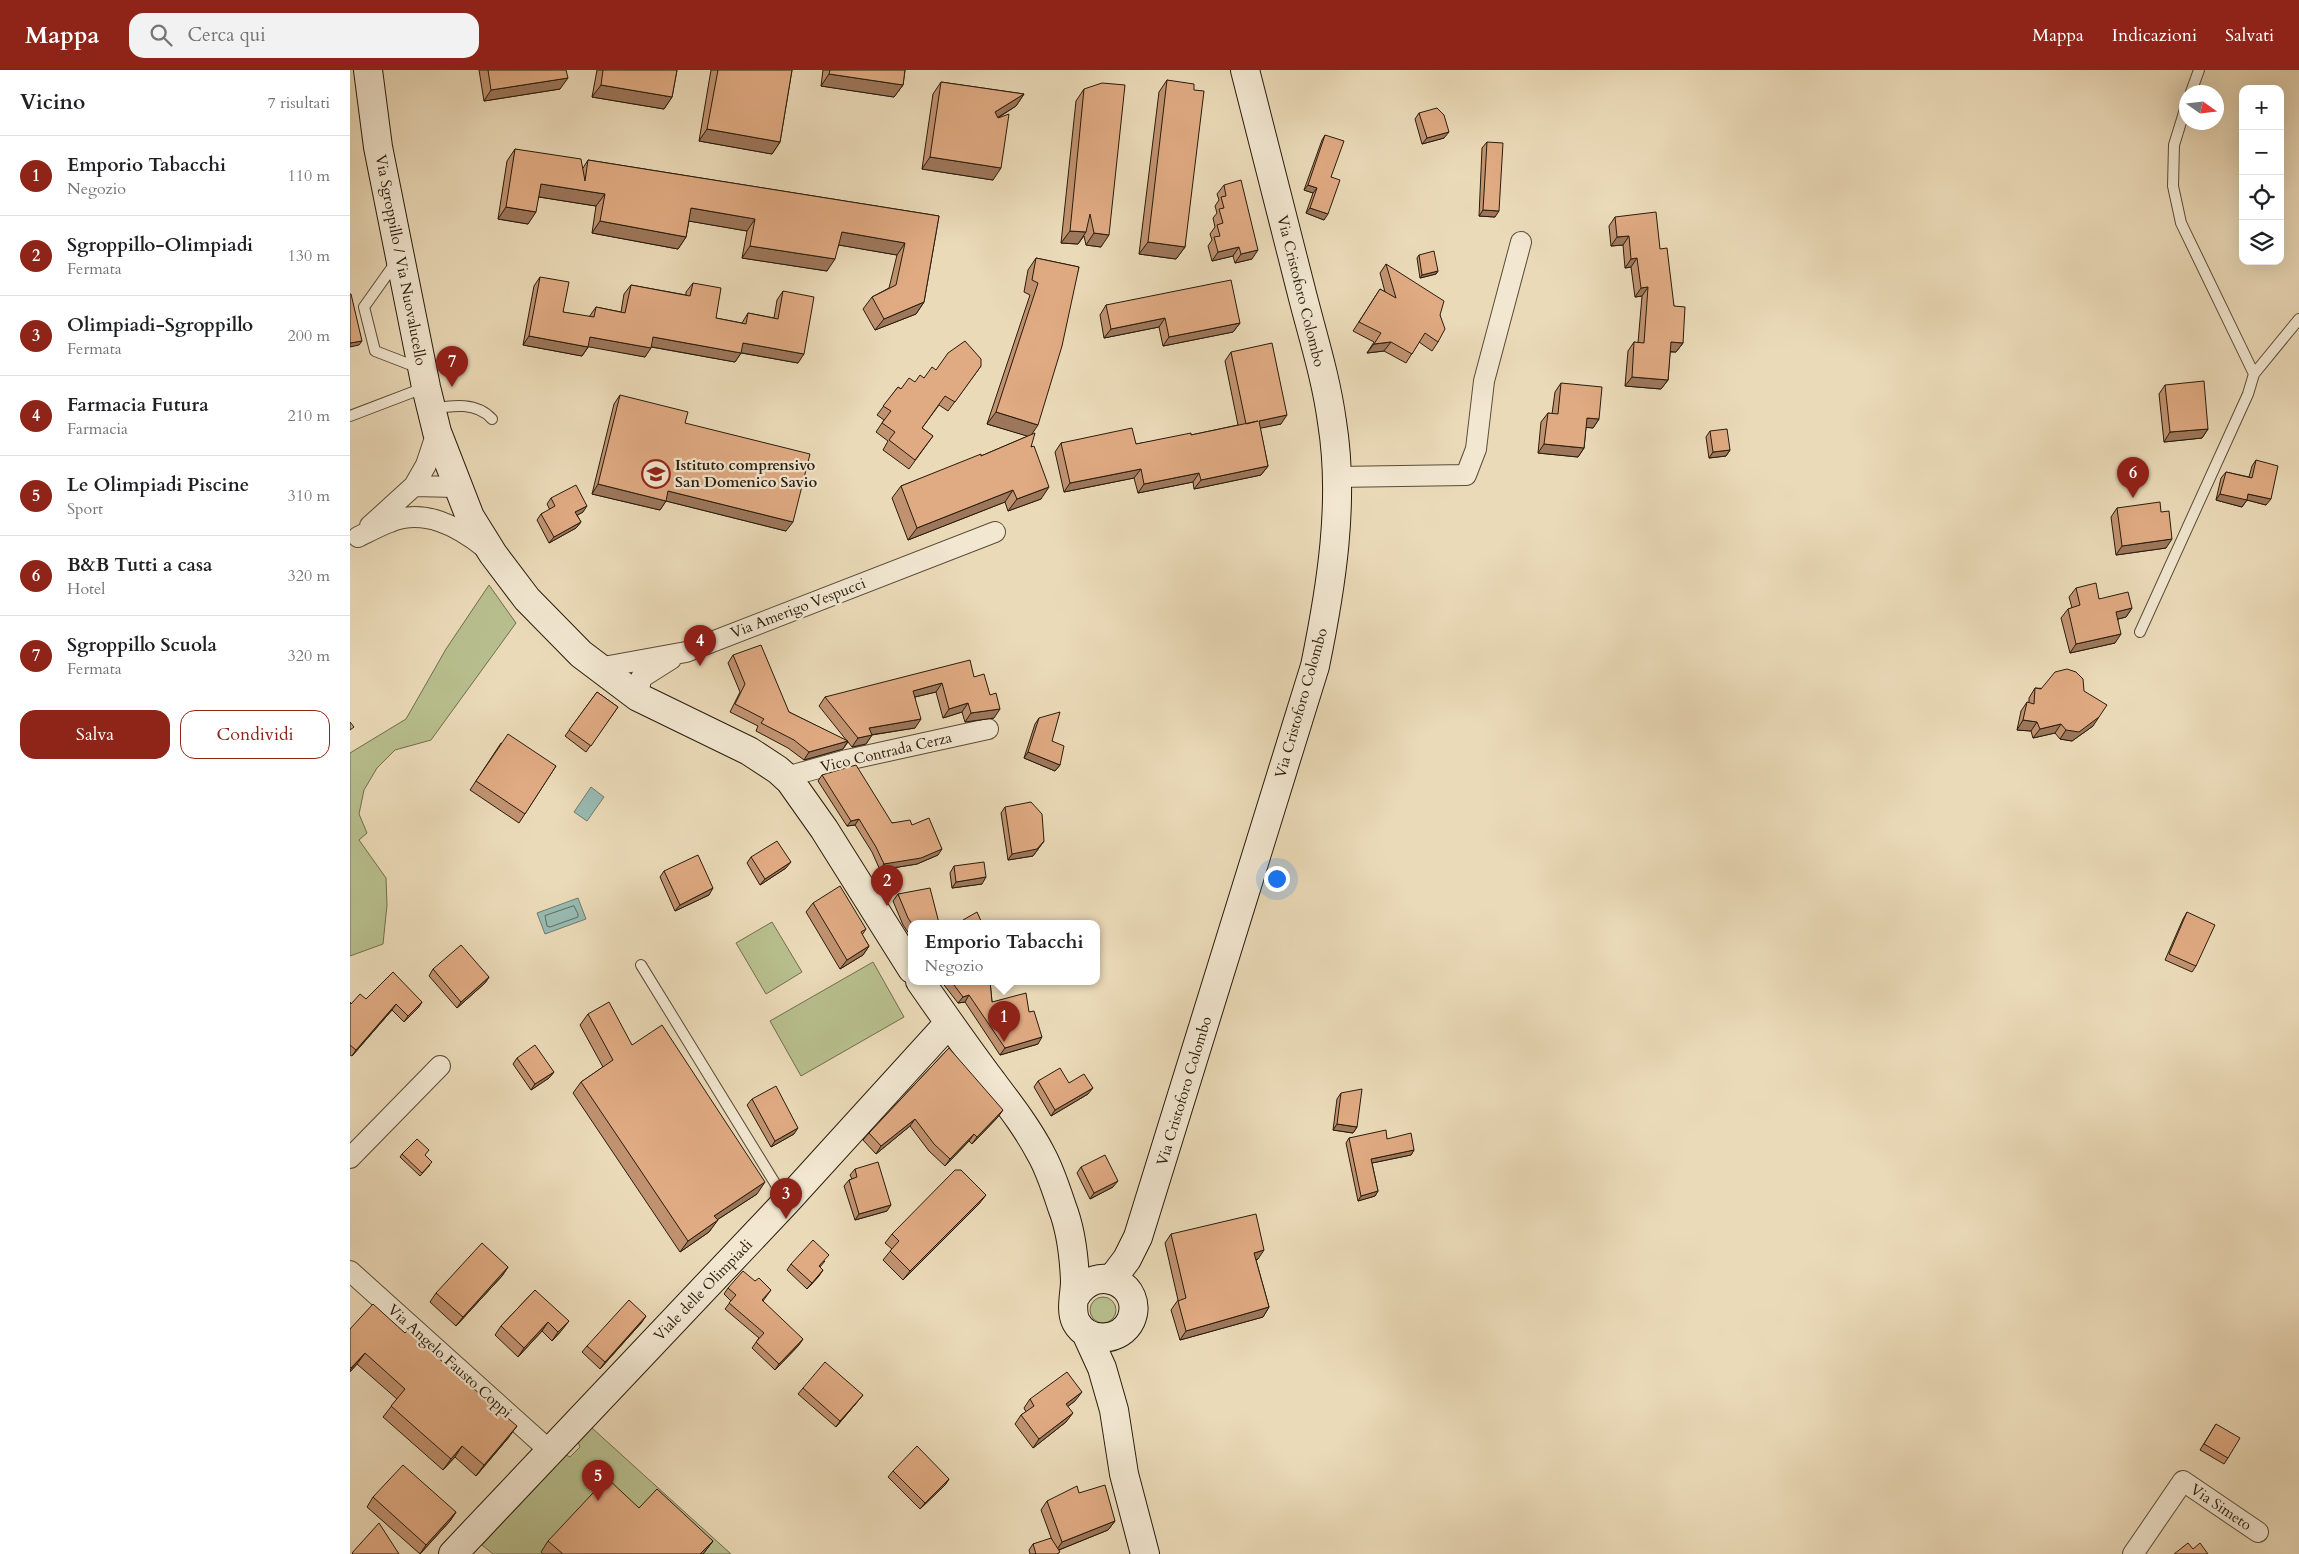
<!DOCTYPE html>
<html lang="it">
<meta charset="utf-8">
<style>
body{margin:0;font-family:Cardo,serif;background:#f2f2f2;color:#202124}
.controls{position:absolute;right:15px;top:15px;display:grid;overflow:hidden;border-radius:10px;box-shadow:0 5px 20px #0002}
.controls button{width:45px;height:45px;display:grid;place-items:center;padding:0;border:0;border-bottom:1px solid #e0e0e0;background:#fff;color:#202124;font:25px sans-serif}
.compass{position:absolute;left:1829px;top:15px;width:45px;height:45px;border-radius:50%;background:#fff;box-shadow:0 5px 20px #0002;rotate:104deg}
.you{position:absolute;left:926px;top:808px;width:18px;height:18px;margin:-12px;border:4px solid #fff;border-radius:50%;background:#1a73e8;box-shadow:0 0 0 8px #1a73e833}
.badge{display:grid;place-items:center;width:32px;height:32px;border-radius:50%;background:#8f2418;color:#fff;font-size:16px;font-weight:700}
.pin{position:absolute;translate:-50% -41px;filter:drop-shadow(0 1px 2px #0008)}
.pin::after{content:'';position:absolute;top:26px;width:18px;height:15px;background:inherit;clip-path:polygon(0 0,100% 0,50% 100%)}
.popup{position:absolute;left:558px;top:850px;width:192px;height:65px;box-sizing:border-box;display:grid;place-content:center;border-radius:10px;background:#fff;filter:drop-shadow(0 1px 4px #0005);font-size:16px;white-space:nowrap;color:#757577}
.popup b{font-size:19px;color:#202124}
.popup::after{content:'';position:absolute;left:50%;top:100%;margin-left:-10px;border:10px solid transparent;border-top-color:#fff}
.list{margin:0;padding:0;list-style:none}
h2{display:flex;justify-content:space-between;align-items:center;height:65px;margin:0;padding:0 20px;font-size:21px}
h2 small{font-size:16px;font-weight:400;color:#757577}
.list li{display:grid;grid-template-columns:32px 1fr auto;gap:15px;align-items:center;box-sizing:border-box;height:80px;padding:0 20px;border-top:1px solid #e0e0e0}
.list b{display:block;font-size:19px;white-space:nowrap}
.list p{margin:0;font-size:16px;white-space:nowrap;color:#757577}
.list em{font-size:16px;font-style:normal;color:#757577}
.actions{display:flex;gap:10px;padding:15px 20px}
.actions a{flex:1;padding:11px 0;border:1px solid #8f2418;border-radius:15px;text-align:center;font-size:18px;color:#8f2418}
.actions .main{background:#8f2418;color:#fff}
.icon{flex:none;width:28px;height:28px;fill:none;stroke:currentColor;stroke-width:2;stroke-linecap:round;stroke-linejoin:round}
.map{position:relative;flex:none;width:1949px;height:1484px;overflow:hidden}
header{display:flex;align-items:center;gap:30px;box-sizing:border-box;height:70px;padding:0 25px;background:#8f2418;color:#fff}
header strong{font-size:24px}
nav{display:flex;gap:28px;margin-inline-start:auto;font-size:18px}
.search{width:350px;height:45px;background:#f2f2f2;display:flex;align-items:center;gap:12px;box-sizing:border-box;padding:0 18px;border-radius:15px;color:#757577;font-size:19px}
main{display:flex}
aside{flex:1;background:#fff}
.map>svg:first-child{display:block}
</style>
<header>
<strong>Mappa</strong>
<div class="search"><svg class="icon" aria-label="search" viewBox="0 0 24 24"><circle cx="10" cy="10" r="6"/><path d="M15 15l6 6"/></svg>Cerca qui</div>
<nav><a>Mappa</a><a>Indicazioni</a><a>Salvati</a></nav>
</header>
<main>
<aside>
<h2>Vicino<small>7 risultati</small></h2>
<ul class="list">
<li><span class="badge">1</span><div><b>Emporio Tabacchi</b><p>Negozio</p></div><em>110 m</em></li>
<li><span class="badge">2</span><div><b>Sgroppillo-Olimpiadi</b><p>Fermata</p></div><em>130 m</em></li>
<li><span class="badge">3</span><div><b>Olimpiadi-Sgroppillo</b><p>Fermata</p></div><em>200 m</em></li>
<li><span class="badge">4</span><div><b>Farmacia Futura</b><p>Farmacia</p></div><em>210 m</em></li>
<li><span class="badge">5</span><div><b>Le Olimpiadi Piscine</b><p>Sport</p></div><em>310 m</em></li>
<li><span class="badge">6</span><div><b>B&amp;B Tutti a casa</b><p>Hotel</p></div><em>320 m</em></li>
<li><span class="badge">7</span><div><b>Sgroppillo Scuola</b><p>Fermata</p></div><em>320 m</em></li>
</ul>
<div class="actions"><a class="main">Salva</a><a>Condividi</a></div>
</aside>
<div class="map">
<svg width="1949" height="1484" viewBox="0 0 1949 1484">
<rect width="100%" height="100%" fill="#ebdab8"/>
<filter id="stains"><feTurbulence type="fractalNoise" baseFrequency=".004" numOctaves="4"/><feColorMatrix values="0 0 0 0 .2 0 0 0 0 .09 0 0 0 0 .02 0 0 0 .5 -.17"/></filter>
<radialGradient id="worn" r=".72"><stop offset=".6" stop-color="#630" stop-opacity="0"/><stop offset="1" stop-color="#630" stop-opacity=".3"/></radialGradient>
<path fill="#b8bf8e" stroke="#706e4d" d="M139,515L166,553L81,670L45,680L27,698L14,720L9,744L17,763L9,770L36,808L37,835L33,874L0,886V683L56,649L96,579Z
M422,852L452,902L416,924L386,873Z
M523,892L554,947L451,1006L420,951Z
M740 1240a13 13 0 1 1 26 0a13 13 0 1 1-26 0Z
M242,1358L381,1484H143L132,1475L216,1385L220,1387L230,1377L228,1372Z"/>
<path fill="#98bab1" stroke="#6c7b6f" d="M241,717L254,727L237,751L224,742Z
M228,828L236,849L195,864L187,843Z"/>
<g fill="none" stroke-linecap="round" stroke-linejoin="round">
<path stroke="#606b5e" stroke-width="1" d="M224,836L228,844V847L200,857L197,856L195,846Z"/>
<defs>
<path id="lane" d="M1841,22L1849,0
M46,192L14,237L25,281L69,298
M1904,304L1949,249
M82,339C103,335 127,332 142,349
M0,346L76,317
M1790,562L1898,324L1904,304L1831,153L1823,116L1824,75L1836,36
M291,895L436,1131"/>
<path id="street" d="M986,407L1116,405L1126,379L1134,311L1171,172
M64,416L107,417
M20,456L64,416L76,395L87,362
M8,467C18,462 29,456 40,452C74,438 107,456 134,477
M248,598L336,582L645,462
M288,627L291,608L321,589
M436,707L497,690L638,659
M0,1088L90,996
M0,1201L200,1381
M1783,1484L1833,1411L1908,1462"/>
<path id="secondary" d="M18,0L28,77L76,317L87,362L120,447L143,484L177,529L231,584L288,627L399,681L428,700L440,711L474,759L562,899
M570,911C593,944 616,977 640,1009C658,1033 677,1057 691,1084C700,1100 706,1119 712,1137C721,1160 724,1186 725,1211C725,1224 720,1240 726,1252C738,1274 771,1272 781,1250C795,1216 747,1190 725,1227
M762,1209L777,1189L788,1167L965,596C981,518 995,432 982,352C976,307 962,264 951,220C932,147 914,73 895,0
M736,1263L752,1298L764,1340L774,1404L795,1484
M103,1484L436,1132L599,953"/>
</defs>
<use href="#lane" stroke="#5a4c37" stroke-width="12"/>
<use href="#street" stroke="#5a4c37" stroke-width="22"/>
<use href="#secondary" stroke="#291c0c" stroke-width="30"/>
<use href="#lane" stroke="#f2e7d1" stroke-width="10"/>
<use href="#street" stroke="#f2e7d1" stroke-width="20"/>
<use href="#secondary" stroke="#f2e7d1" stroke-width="28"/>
</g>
<path fill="#c19270" stroke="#291c0c" d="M129,0H216L210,19L134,31Z
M247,0H327L322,27L314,39L242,27Z
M361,0H442L430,72L422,84L349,71Z
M473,0H555L553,15L544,27L471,16Z
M817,10L844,20L835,177L826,189L789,184L809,22Z
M591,12L674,24L666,36L648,48L643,110L572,99L583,24Z
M734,19L751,177L736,175L734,166L728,174L711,173L726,31Z
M1069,43L1094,68L1072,74L1065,49Z
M975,65L981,107L974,150L956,143L963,123L954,120L972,70Z
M1137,72L1145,147L1129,146L1132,78Z
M165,79L233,98L238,90L589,146L574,232L566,244L525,260L513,239L522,227L539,218L547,185L489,175L477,201L392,188L397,161L339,151L336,167L328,179L242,163L246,136L189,127L178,154L148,149L157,91Z
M874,115L902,189L885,193L883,186L862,191L858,176L862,170L860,164L865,157L863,148L867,143L865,136L869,130L867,124Z
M1265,147L1310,179L1333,273L1326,282H1320L1318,310L1311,319L1275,316L1278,281L1284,272L1288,273L1292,226L1285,227L1281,197L1275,198L1273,175L1261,176L1259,156Z
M1069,185L1088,201L1086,204L1070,208L1067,188Z
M686,188L729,197L681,365V377L691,429L658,441L655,432L558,470L542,428L551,416L631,386L678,366L637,354L680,225L674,222L678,200Z
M1036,194L1090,245L1088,272L1082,281L1069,272L1056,293L1034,281L1017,283L1024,272L1003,261L1030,219L1035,222L1030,203Z
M190,207L213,242L239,247L246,237L271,242L274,224L281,215L336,225V222L343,213L366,248L392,253L398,243L424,248L427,230L433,221L448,293L391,283L385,292L301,277L295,287L239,276L232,286L173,275L184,216Z
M756,235L890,253L883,262L813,276L809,257L754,268L750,245Z
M881,282L931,354L910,358L918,396L911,405L844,419L843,412L788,423L784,408L714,422L705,382L711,373L786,374L841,365L888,355L875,291Z
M631,296L598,341L589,335L572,358L583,366L559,399L533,380L538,371L526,362L534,350L527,345L548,317L551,319L574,308L586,300Z
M1211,313L1249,349L1243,358L1236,357L1234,378L1228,387L1188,383L1191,352L1198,343L1202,344L1205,322Z
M1815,315L1858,359L1852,368L1814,372L1809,324Z
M270,325L436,461L316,431L310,440L242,424L264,334Z
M1360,361L1380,380L1376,386L1359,388L1356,367Z
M1906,390L1916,435L1897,430L1892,437L1866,430L1871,408L1876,402L1899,407L1902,396Z
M201,428L233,442L227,445L231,452L226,458L199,473L187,450L191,444L200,440L197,434Z
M1767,438L1811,442L1816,478L1766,485L1761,447Z
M1726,518L1749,529L1782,538L1776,547L1768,549L1765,573L1720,583L1711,548L1718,539L1722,538L1719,527Z
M383,585L439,642L497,671L469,636L475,627L624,607L644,648L615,652L612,642L593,648L586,622L565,627V658L522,665L516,674L502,677L498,672L493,679L454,690L438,678L406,661L408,656L380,642L390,622L378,593Z
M1685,618L1734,621L1743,656L1722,671L1710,669L1705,663L1683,668L1681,661L1667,660L1671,641L1677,632L1679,633V628Z
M247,622L268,637L236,682L215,666Z
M689,648L702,671L710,695L705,701L674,688L685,654Z
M151,673L206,696L169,753L120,720Z
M472,705L542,753L562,755L588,785L567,794L530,800L522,782L505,755L497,756L468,711Z
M655,737L694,771L683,786L658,790L651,743Z
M401,787L436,798L410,815L397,793Z
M604,796L632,814L602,818L600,803Z
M314,801L359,825L325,841L310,807Z
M548,824L562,853V868L553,855L543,831Z
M463,833L516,859L512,865L519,876L513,885L490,899L456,842Z
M1837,842L1846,896L1842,902L1815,890L1833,849Z
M83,899L139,907L135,913L107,938L79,906Z
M591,911H640L642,932L679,942L688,974L650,985L615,932L608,933Z
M16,929L72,932L68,938L54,952L42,940L2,986L0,985V932L1,934Z
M238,944L282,975L407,1124L367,1150L359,1162L330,1182L223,1023L231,1012L253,997L230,955Z
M599,978L648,1047L622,1074L619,1071L595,1096L579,1081L560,1056L526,1084L513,1070L519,1063Z
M167,988L204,1002L199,1008L181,1020L163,994Z
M688,1011L719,1013L738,1024L701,1046L684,1017Z
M991,1023L1007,1057L1003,1063L983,1060L987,1029Z
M402,1029L444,1064L421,1077L397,1035Z
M999,1068L1037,1069L1064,1080L1061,1085L1022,1093L1028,1121L1025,1126L1008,1131L996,1073Z
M52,1084L80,1095L70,1106L50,1087Z
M731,1097L763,1117L740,1129L727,1103Z
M505,1099L537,1141L505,1150L494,1116L499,1110L502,1109L500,1105Z
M629,1134L553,1210L533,1190L542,1179L535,1173L542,1164Z
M821,1164L908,1189L906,1190L919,1237L913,1247L830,1270L821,1240L828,1230L815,1173Z
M475,1191L470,1197L469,1206L457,1219L437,1200L441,1194Z
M158,1197L152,1206L106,1256L80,1232L86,1223Z
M405,1211L421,1220L413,1231L449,1275L425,1300L402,1278L409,1268L375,1239L381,1231L374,1224L378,1218Z
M185,1220L212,1260L202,1271L192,1261L168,1287L145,1265L151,1256Z
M292,1252L250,1299L232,1282L237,1276Z
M0,1259L159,1367L126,1406L105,1387L93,1400L33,1347L47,1329L7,1294L0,1302Z
M453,1318L508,1331L486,1357L448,1324Z
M680,1329L725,1331L718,1336L716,1352L683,1378L665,1354L671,1345L676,1342L674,1338Z
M1866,1354L1878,1388L1874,1394L1850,1380Z
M543,1401L599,1409L595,1415L570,1439L538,1407Z
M729,1423L765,1451L758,1460L709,1480L708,1484H680L679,1480L683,1474L702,1470L691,1440L697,1431Z
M23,1427L106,1442L100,1451L70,1484L17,1437Z
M289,1438L363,1471L353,1484H193L191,1482L198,1471Z"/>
<path fill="#9d775b" stroke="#291c0c" d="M479,4L553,15L544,27L471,16Z
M218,8L210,19L134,31L141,20Z
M251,15L322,27L314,39L242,27Z
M674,24L666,36L637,54L645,42Z
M357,59L430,72L422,84L349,71Z
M1099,62L1094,68L1072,74L1077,68Z
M580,87L651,98L643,110L572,99Z
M191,114L255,124L246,136L183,126Z
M958,115L967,118L963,123L954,120Z
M156,137L186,142L178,154L148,149Z
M341,138L405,149L397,161L333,150Z
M960,138L978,144L974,150L956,143Z
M1133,140L1149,141L1145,147L1129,146Z
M250,151L336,167L328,179L242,163Z
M720,161L736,162L728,174L711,173Z
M492,162L555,173L547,185L483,174Z
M744,163L759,165L751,177L736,175Z
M1279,166L1273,175L1261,176L1267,167Z
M798,172L835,177L826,189L789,184Z
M400,176L485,189L477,201L392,188Z
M889,177L883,186L862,191L868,182Z
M908,180L902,189L885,193L891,184Z
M1287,188L1281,197L1275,198L1281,189Z
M1088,201L1086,204L1070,208L1072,205Z
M1298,217L1292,226L1285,227L1291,218Z
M574,232L566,244L525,260L534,249Z
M815,248L809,257L754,268L761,259Z
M890,253L883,262L813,276L819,267Z
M179,266L238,277L232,286L173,275Z
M240,267L301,278L295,287L234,276Z
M303,267L391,283L385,292L297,276Z
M12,271L9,275L0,277V273Z
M1041,272L1034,281L1017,283L1024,274Z
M1321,272L1333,273L1326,282L1314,281Z
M393,273L454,284L448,293L387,282Z
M1282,307L1318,310L1311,319L1275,316Z
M646,342L688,355L680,367L637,354Z
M937,345L931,354L902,360L909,351Z
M1237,348L1249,349L1243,358L1231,357Z
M1858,359L1852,368L1814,372L1820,362Z
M1194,374L1234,378L1228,387L1188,383Z
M1380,380L1376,386L1359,388L1363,382Z
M918,396L911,405L844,419L851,410Z
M791,399L784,408L714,422L720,413Z
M849,403L843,412L788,423L794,414Z
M248,414L316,431L310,440L242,424Z
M699,417L691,429L658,441L667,429Z
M663,420L655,432L558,470L567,458Z
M318,421L443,452L436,461L312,430Z
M1870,424H1898L1921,429L1916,435L1897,430L1892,437L1866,430Z
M237,436L233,442L221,449L225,442Z
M231,452L226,458L199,473L204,467Z
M1822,469L1816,478L1766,485L1772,476Z
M1782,538L1776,547L1760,551L1766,542Z
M1771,564L1765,573L1720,583L1726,574Z
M592,613L586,622L556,629L563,621Z
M618,633L612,642L593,648L599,639Z
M650,639L644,648L615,652L621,643Z
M1749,647L1743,656L1722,671L1710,669L1716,660Z
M571,649L565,658L513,666L519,658Z
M1673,650L1687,652L1681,661L1667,660Z
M1711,654L1705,663L1683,668L1690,659Z
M522,665L516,674L502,677L508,668Z
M498,671L493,679L454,690L459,682Z
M678,682L710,695L705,701L674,688Z
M509,749L505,755L497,756L501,751Z
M694,771L683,786L658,790L662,784Z
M592,779L588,785L567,794L530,800L534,794Z
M441,792L436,798L410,815L415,809Z
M636,807L632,814L602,818L606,812Z
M363,818L359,825L325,841L330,835Z
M519,876L513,885L490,899L497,890Z
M139,907L135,913L107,938L111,932Z
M619,925L615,932L608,933L613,927Z
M72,932L68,938L54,952L58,946Z
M46,934L42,940L2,986L6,980Z
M692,967L688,974L650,985L655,978Z
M204,1002L199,1008L181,1020L185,1014Z
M743,1018L738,1024L701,1046L705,1040Z
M653,1040L648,1047L622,1074L627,1067Z
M565,1049L560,1056L526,1084L531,1076Z
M987,1054L1007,1057L1003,1063L983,1060Z
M448,1058L444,1064L421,1077L425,1071Z
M624,1064L619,1071L595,1096L600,1089Z
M1064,1080L1061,1085L1017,1094L1021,1089Z
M768,1111L763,1117L740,1129L744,1123Z
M415,1112L407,1124L356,1157L364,1146Z
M1028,1121L1025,1126L1008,1131L1011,1126Z
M636,1125L629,1134L553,1210L560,1201Z
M541,1135L537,1141L505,1150L509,1144Z
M368,1150L359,1162L330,1182L338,1171Z
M914,1180L908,1189L898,1192L904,1183Z
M158,1197L152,1206L106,1256L113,1247Z
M473,1200L469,1206L457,1219L462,1213Z
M919,1237L913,1247L830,1270L836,1261Z
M296,1246L292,1252L250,1299L255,1292Z
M219,1251L212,1260L202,1271L208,1262Z
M198,1252L192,1261L168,1287L174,1278Z
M453,1269L449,1275L425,1300L429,1294Z
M15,1283L7,1294L0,1302V1300Z
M732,1322L725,1331L709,1343L716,1334Z
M513,1325L508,1331L486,1357L490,1351Z
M723,1343L716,1352L683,1378L689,1369Z
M167,1356L159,1367L126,1406L134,1395Z
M112,1376L105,1387L93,1400L101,1389Z
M599,1409L595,1415L570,1439L575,1433Z
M106,1442L100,1451L70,1484L76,1475Z
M765,1451L758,1460L706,1481L712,1472Z
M363,1471L353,1484H350Z"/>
<path fill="#e0aa82" stroke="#291c0c" d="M138,0H216L218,8L141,20Z
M253,0H327L322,27L251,15Z
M368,0H442L430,72L357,59Z
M480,0H555L553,15L479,4Z
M817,10L844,14V20L854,21L835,177L798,172Z
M591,12L674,24L645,42L648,48L659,44L651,98L580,87Z
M752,13L775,15L759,165L744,163L740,144L736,162L720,161L734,19Z
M1087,38L1094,45L1099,62L1077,68L1069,43Z
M975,65L994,71L981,107L990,110L978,144L960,138L967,118L958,115Z
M1137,72L1153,73L1149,141L1133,140Z
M165,79L231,89L235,111L238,90L589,146L574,232L534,249L522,227L546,215L555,173L492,162L485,189L400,176L405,149L341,138L336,167L250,151L255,124L191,114L186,142L156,137Z
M891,110L908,180L891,184L889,177L868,182L864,167L870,166L867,155L873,153L869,139L874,138L871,127L876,126L874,115Z
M1306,142L1310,179L1317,178L1324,236L1335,237L1333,273L1321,272L1318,310L1282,307L1284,272L1294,273L1298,217L1291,218L1287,188L1281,189L1279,166L1267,167L1265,147Z
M1084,181L1088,201L1072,205L1069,185Z
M686,188L729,197L712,276L688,355L646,342L688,213L682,210Z
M1036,194L1094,231L1090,245L1095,259L1088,272L1075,263L1062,284L1041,272L1024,274L1031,263L1009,252L1030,219L1046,228Z
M190,207L219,212L213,242L244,247L246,237L275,243L281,215L340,226L343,213L371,218L366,248L396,254L398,243L428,249L433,221L464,227L454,284L393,273L391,283L303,267L301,278L240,267L238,277L179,266Z
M881,210L890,253L819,267L815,248L761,259L756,235Z
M0,224H1L12,271L0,273Z
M615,271L631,289V296L605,332L595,326L572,358L583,366L565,390L539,370L545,362L532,353L541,341L533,336L548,317L551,319L559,308L565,312L570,305L574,308L582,297L586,300L598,283Z
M922,273L937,345L909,351L918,396L851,410L849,403L794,414L791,399L720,413L711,373L782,358L786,374L841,363V365L908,351L896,354L881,282Z
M1854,311L1858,359L1820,362L1815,315Z
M1211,313L1252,317L1249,349L1237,348L1234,378L1194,374L1198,343L1208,344Z
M270,325L338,342L335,353L460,384L443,452L318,421L316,431L248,414Z
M1377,359L1380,380L1363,382L1360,361Z
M685,363L681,377L684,376L699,417L667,429L663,420L567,458L551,416L631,384V386Z
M1906,390L1928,396L1921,429L1898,424L1897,430L1870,424L1876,402L1902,408Z
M226,415L237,436L225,442L231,452L204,467L191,444L205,436L201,428Z
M1810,432L1811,442L1819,441L1822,469L1772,476L1767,438Z
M1746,513L1749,529L1778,522L1782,538L1766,542L1771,564L1726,574L1718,539L1730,535L1726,518Z
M411,575L439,642L498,671L459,682L444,670L411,653L414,649L385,634L395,614L383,585Z
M620,590L624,607L634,604L640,625L646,623L650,639L621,643L618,633L599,639L592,613L563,621L571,649L519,658L522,665L508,668L475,627Z
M1717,599L1726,602L1733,609L1734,621L1757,635L1749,647L1729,662L1716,660L1711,654L1690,659L1687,652L1673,650L1677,632L1684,634L1685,618L1691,619L1705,602Z
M247,622L268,637L241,676L219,660Z
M710,642L702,671L714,676L710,695L678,682L689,648Z
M0,652L4,657L0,660Z
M158,664L206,696L175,744L126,711Z
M506,695L542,753L560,750L562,755L579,748L592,779L571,788L534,794L526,777L509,749L501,751L472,705Z
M681,732L692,744L694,771L687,779L662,784L655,737Z
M427,771L441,792L415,809L401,787Z
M348,785L363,818L330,835L314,801Z
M634,792L636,807L606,812L604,796Z
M490,816L516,859L511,862L519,876L497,890L463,833Z
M580,818L589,853L562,854L558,848L548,824Z
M627,842L632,853H613V850Z
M1837,842L1865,855L1846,896L1819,884Z
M111,875L139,907L111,932L83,899Z
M43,902L72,932L58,946L46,934L6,980L0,975V932L1,934L10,924L16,929Z
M601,911H640L642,932L676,923L679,942L684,941L692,967L655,978L619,925L613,927Z
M259,932L282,975L312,955L415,1112L364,1146L368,1150L338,1171L231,1012L263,990L238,944Z
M185,975L204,1002L185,1014L167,988Z
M599,978L653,1040L627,1067L624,1064L600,1089L584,1074L565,1049L531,1076L519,1063Z
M710,998L719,1013L734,1004L743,1018L705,1040L688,1011Z
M426,1016L448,1058L425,1071L402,1029Z
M1012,1019L1007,1057L987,1054L991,1023Z
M1036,1060L1037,1069L1061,1063L1064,1080L1021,1089L1028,1121L1011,1126L999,1068Z
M67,1069L79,1080L75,1085L82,1092L72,1103L52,1084Z
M755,1085L768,1111L744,1123L731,1097Z
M528,1092L541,1135L509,1144L499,1110L507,1107L505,1099Z
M605,1100H611L636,1125L560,1201L540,1181L549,1171L542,1164Z
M906,1144L914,1180L904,1183L919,1237L836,1261L828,1231L836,1228L821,1164Z
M463,1170L479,1185L469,1196L473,1200L462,1213L441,1194Z
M132,1173L158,1197L113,1247L86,1223Z
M393,1201L405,1211L409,1208L421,1220L412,1230L453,1269L429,1294L406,1272L414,1263L379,1233L386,1225L378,1218Z
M185,1220L219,1251L208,1262L198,1252L174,1278L151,1256Z
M279,1230L296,1246L255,1292L237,1276Z
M23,1234L55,1263L57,1261L167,1356L134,1395L112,1376L101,1389L41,1336L55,1319L15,1283L1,1298L0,1297V1259Z
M475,1292L513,1325L490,1351L453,1318Z
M717,1302L732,1322L716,1334L723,1343L689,1369L671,1345L684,1336L680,1329Z
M1866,1354L1890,1368L1878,1388L1854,1374Z
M567,1376L599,1409L575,1433L543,1401Z
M53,1395L106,1442L76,1475L23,1427Z
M257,1408L289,1438L307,1419L363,1471L350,1484H213L198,1471Z
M755,1415L765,1451L712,1472L697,1431L727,1416L729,1423Z
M29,1453L49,1484H3L2,1483Z
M701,1468L710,1482L707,1484H686L683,1474Z
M1838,1473L1843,1479L1850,1473L1858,1484H1824Z"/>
<defs>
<symbol id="school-ring" viewBox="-11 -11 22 22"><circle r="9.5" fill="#f2e7d1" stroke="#8f2418" stroke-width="1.5"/><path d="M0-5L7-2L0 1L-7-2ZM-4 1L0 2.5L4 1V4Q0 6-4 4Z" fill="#8f2418"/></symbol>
</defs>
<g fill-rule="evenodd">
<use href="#school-ring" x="290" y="388" width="32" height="32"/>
</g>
<g text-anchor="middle" stroke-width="4.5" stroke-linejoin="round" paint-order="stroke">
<g font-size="15" fill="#291c0c" stroke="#f2e7d1">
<text transform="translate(51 190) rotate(79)" y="5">Via Sgroppillo / Via Nuovalucello</text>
<text transform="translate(951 221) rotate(76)" y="5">Via Cristoforo Colombo</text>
<text transform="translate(448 538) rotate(-21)" y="5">Via Amerigo Vespucci</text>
<text transform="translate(951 633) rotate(-74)" y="5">Via Cristoforo Colombo</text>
<text transform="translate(536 682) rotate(-13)" y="5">Vico Contrada Cerza</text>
<text transform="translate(834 1021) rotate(-73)" y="5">Via Cristoforo Colombo</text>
<text transform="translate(353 1220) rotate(-46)" y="5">Viale delle Olimpiadi</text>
<text transform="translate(100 1291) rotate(42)" y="5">Via Angelo Fausto Coppi</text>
<text transform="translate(1871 1437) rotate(34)" y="5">Via Simeto</text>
</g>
<g font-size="15" font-weight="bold" fill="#291c0c" stroke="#f2e7d1" text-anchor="start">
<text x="325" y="400">Istituto comprensivo<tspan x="325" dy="17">San Domenico Savio</tspan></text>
</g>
</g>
<rect width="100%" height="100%" filter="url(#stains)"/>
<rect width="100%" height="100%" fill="url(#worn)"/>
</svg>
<div class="controls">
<button>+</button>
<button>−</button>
<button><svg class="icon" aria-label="locate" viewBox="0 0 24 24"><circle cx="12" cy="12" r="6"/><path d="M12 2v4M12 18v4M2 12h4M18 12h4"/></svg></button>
<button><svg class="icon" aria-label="layers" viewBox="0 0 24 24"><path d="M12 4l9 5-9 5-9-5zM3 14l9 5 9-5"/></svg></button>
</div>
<svg class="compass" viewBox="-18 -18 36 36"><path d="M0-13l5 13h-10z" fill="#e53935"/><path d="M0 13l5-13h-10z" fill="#757577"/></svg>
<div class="you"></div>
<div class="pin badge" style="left:654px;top:972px">1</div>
<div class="popup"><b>Emporio Tabacchi</b>Negozio</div>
<div class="pin badge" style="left:537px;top:836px">2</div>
<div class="pin badge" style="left:436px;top:1149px">3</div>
<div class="pin badge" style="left:350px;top:596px">4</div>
<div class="pin badge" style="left:248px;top:1431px">5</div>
<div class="pin badge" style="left:1783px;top:428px">6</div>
<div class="pin badge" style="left:102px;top:317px">7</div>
</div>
</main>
